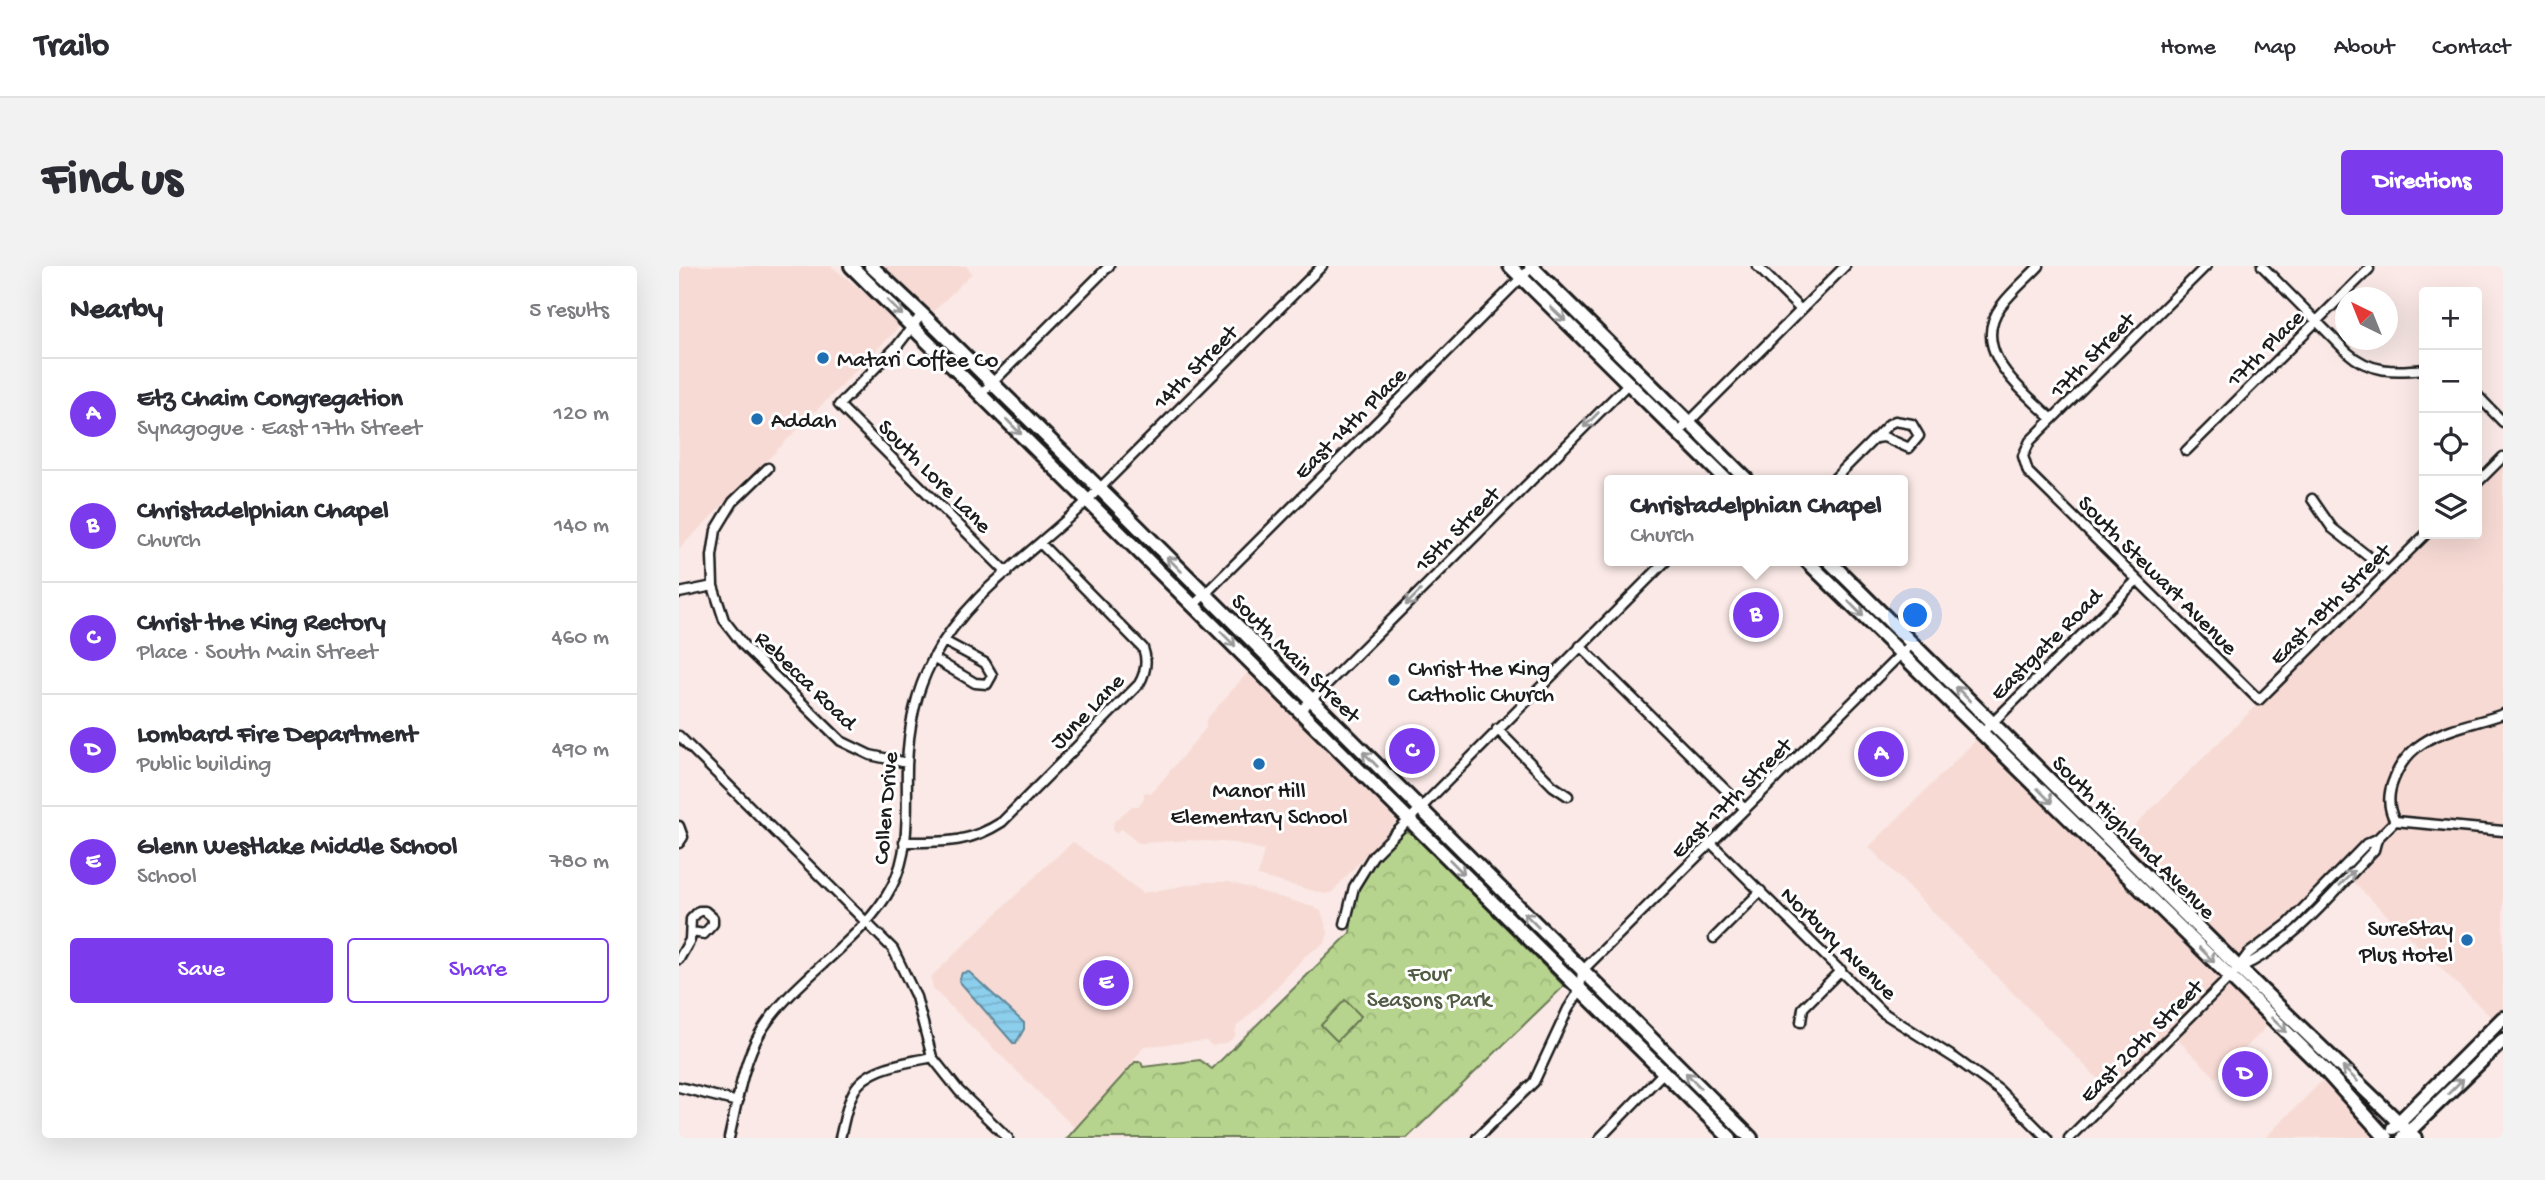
<!DOCTYPE html>
<meta charset="utf-8">
<style>
body{margin:0;font-family:"Gochi Hand",sans-serif;background:#f2f2f3;color:#2b2b33}
.controls{position:absolute;right:21px;top:21px;display:grid;overflow:hidden;border-radius:7px;box-shadow:0 7px 28px #0002}
.controls button{width:63px;height:63px;display:grid;place-items:center;padding:0;border:0;border-bottom:2px solid #e1e1e2;background:#fff;color:#2b2b33;font:35px sans-serif}
.compass{position:absolute;left:1656px;top:21px;width:63px;height:63px;border-radius:50%;background:#fff;box-shadow:0 7px 28px #0002;rotate:317deg}
.you{position:absolute;left:1237px;top:350px;width:24px;height:24px;margin:-18px;border:5px solid #fff;border-radius:50%;background:#1a73e8;box-shadow:0 0 0 10px #1a73e833}
.badge{display:grid;place-items:center;width:46px;height:46px;border-radius:50%;background:#7c3aed;color:#fff;font-size:23px;font-weight:700}
.pin{position:absolute;translate:-50% -50%;border:4px solid #fff;box-shadow:0 2px 7px #0006}
.popup{position:absolute;left:925px;top:209px;width:304px;height:91px;box-sizing:border-box;display:grid;place-content:center;border-radius:7px;background:#fff;filter:drop-shadow(0 2px 5px #0005);font-size:23px;white-space:nowrap;color:#7c7c81}
.popup b{font-size:26px;color:#2b2b33}
.popup::after{content:'';position:absolute;left:50%;top:100%;margin-left:-14px;border:14px solid transparent;border-top-color:#fff}
.list{margin:0;padding:0;list-style:none}
h2{display:flex;justify-content:space-between;align-items:center;height:91px;margin:0;padding:0 28px;font-size:30px}
h2 small{font-size:23px;font-weight:400;color:#7c7c81}
.list li{display:grid;grid-template-columns:46px 1fr auto;gap:21px;align-items:center;box-sizing:border-box;height:112px;padding:0 28px;border-top:2px solid #e1e1e2}
.list b{display:block;font-size:26px;white-space:nowrap}
.list p{margin:0;font-size:23px;white-space:nowrap;color:#7c7c81}
.list em{font-size:23px;font-style:normal;color:#7c7c81}
.actions{display:flex;gap:14px;padding:21px 28px}
.actions a{flex:1;padding:16px 0;border:2px solid #7c3aed;border-radius:7px;text-align:center;font-size:24px;color:#7c3aed}
.actions .main{background:#7c3aed;color:#fff}
.icon{flex:none;width:38px;height:38px;fill:none;stroke:currentColor;stroke-width:2;stroke-linecap:round;stroke-linejoin:round}
.map{position:relative;flex:none;width:1824px;height:872px;overflow:hidden;border-radius:7px}
header{display:flex;align-items:center;gap:42px;box-sizing:border-box;height:98px;padding:0 35px;background:#fff;border-bottom:2px solid #e1e1e2}
header strong{font-size:33px}
nav{display:flex;gap:38px;margin-inline-start:auto;font-size:24px}
.intro{display:flex;align-items:center;justify-content:space-between;box-sizing:border-box;height:168px;padding:0 42px}
h1{margin:0;font-size:49px}
.button{padding:18px 32px;border-radius:7px;background:#7c3aed;color:#fff;font-size:24px;font-weight:700}
main{display:flex;gap:42px;padding:0 42px}
aside{flex:1;background:#fff;border-radius:7px;box-shadow:0 7px 28px #0002}
.map>svg:first-child{display:block}
</style>
<header>
<strong>Trailo</strong>
<nav><a>Home</a><a>Map</a><a>About</a><a>Contact</a></nav>
</header>
<div class="intro"><h1>Find us</h1><a class="button">Directions</a></div>
<main>
<aside>
<h2>Nearby<small>5 results</small></h2>
<ul class="list">
<li><span class="badge">A</span><div><b>Etz Chaim Congregation</b><p>Synagogue · East 17th Street</p></div><em>120 m</em></li>
<li><span class="badge">B</span><div><b>Christadelphian Chapel</b><p>Church</p></div><em>140 m</em></li>
<li><span class="badge">C</span><div><b>Christ the King Rectory</b><p>Place · South Main Street</p></div><em>460 m</em></li>
<li><span class="badge">D</span><div><b>Lombard Fire Department</b><p>Public building</p></div><em>490 m</em></li>
<li><span class="badge">E</span><div><b>Glenn Westlake Middle School</b><p>School</p></div><em>780 m</em></li>
</ul>
<div class="actions"><a class="main">Save</a><a>Share</a></div>
</aside>
<div class="map">
<svg width="1824" height="872" viewBox="0 0 1824 872">
<defs>
<pattern id="park-crowns" width="20" height="18" patternUnits="userSpaceOnUse" patternTransform="scale(1.75)"><rect width="20" height="18" fill="#b6d48d"/><path d="M2 6a3 3 0 1 1 6 0M12 15a3 3 0 1 1 6 0" fill="none" stroke="#9cb579"/></pattern>
<pattern id="water-rules" width="6" height="5" patternUnits="userSpaceOnUse" patternTransform="scale(1.75)"><rect width="6" height="5" fill="#8ccfed"/><path d="M0 2.5h6" fill="none" stroke="#78b1cb"/></pattern>
</defs>
<rect width="100%" height="100%" fill="#fae9e6"/>
<filter id="ink" filterUnits="userSpaceOnUse"><feTurbulence type="fractalNoise" baseFrequency=".0143" numOctaves="2"/><feDisplacementMap in="SourceGraphic" scale="14" xChannelSelector="R" yChannelSelector="G"/><feConvolveMatrix kernelMatrix="1 2 1 2 8 2 1 2 1" color-interpolation-filters="sRGB"/></filter>
<g filter="url(#ink)">
<path fill="#f7dad4" d="M0,0H152L224,57L0,283Z
M198,0H287L293,7L250,50Z
M1824,195V743L1814,753L1673,615L1613,676L1569,704L1439,576L1751,268H1798V221Z
M570,405L718,555L653,626L646,628L579,610L585,584L557,577L511,574L463,577L458,576L443,563L436,567L434,564L435,556L453,540H460L465,533V527L469,526L472,528L527,462V454Z
M1300,471L1545,712L1432,826L1190,581Z
M394,576L464,627L526,616H550L634,641L642,645L649,667L646,677L627,689L582,738L557,761L556,770L549,776L534,780L527,775L465,780L452,798L397,863L254,723L252,711L367,600Z
M1550,717L1591,757L1537,812L1496,771Z
M1645,813L1697,871L1586,872Z"/>
<path fill="url(#park-crowns)" stroke="#697854" stroke-width="2" d="M726,565L733,567L885,720L728,872H388L456,796H462L464,801L521,794L533,803L671,667C675,630 680,611 706,583C712,577 718,569 726,565Z"/>
<path fill="#b6d48d" stroke="#697854" stroke-width="2" d="M666,734L682,750L658,775L642,759Z"/>
<path fill="url(#water-rules)" stroke="#5f8799" stroke-width="2" d="M290,706L345,757V763L337,777H334L280,715L283,707Z"/>
<g fill="none" stroke-linecap="round" stroke-linejoin="round">
<defs>
<path id="street" d="M1078,0L1122,44
M1360,0C1348,13 1333,25 1322,40C1289,85 1345,125 1373,153
M1527,0L1351,175L1344,190L1349,206L1580,434L1747,268
M1583,0L1668,86C1691,107 1716,106 1745,103
M243,48L219,79L160,139L328,307
M302,128L430,0
M1798,129L1824,156
M1000,166L1166,0
M1507,185L1690,3
M89,202L54,236L37,264L33,290L34,320L45,354L65,380L162,475L191,489L228,497
M1154,214L1210,158L1216,155L1233,158L1240,170L1230,182L1205,171L1196,172
M1798,217L1824,191
M1633,233L1653,262L1709,306
M0,327L34,320
M515,339L853,1
M901,380L1066,543
M254,392L296,417L308,418L313,409L306,397L265,375
M621,445L951,116
M818,463L874,520L889,530
M1303,467L1457,315
M0,470L214,683L237,731L253,791L280,825L329,872
M1716,555C1708,541 1709,527 1715,513C1733,465 1782,463 1824,448
M0,560L4,571L0,577
M225,576C264,576 289,578 323,556L460,418C467,406 469,395 464,382L361,277
M1032,577L1203,746L1277,793L1320,824L1368,872
M666,658L675,621L694,590L987,295
M1035,672L1082,625
M0,693L11,674L12,653L20,645H26L34,652V658L25,668L13,666
M1560,702C1615,678 1654,626 1695,584L1698,573
M1122,756L1124,742L1162,704
M0,821L59,836
M50,872C58,838 63,798 81,767C112,714 185,675 213,620C232,585 227,539 228,501C229,464 236,427 253,395C289,325 359,284 413,230C490,154 566,76 643,0
M161,872C165,857 167,839 175,825C188,800 229,797 253,791
M798,872L855,816L889,743L901,724L903,705L1233,377
M921,872L985,806
M1390,872L1555,707L1569,688L1609,658L1687,578L1698,573L1716,555L1824,565"/>
<path id="secondary" d="M172,0L1051,872
M192,0L243,48L420,222L1072,872
M831,0L1047,214
M852,0L1068,214
M1128,295L1645,803L1707,872
M1150,295L1560,702L1736,872
M1714,862L1824,752
M1724,871L1824,774"/>
</defs>
<use href="#street" stroke="#1c1c1c" stroke-width="13"/>
<use href="#secondary" stroke="#1c1c1c" stroke-width="18"/>
<use href="#street" stroke="#fff" stroke-width="8"/>
<use href="#secondary" stroke="#fff" stroke-width="12"/>
</g>
<defs><path id="oneway-shaft" d="M-6 0H5M1.5-3L5.5 0L1.5 3" fill="none" stroke-width="1.6" stroke-linecap="round" stroke-linejoin="round" transform="scale(1.75)"/></defs>
<g stroke="#999">
<use href="#oneway-shaft" transform="translate(216 42) rotate(45)"/>
<use href="#oneway-shaft" transform="translate(879 48) rotate(44)"/>
<use href="#oneway-shaft" transform="translate(912 154) rotate(135)"/>
<use href="#oneway-shaft" transform="translate(335 161) rotate(45)"/>
<use href="#oneway-shaft" transform="translate(495 298) rotate(-135)"/>
<use href="#oneway-shaft" transform="translate(734 332) rotate(135)"/>
<use href="#oneway-shaft" transform="translate(1177 343) rotate(45)"/>
<use href="#oneway-shaft" transform="translate(549 373) rotate(45)"/>
<use href="#oneway-shaft" transform="translate(1284 428) rotate(-135)"/>
<use href="#oneway-shaft" transform="translate(691 493) rotate(-135)"/>
<use href="#oneway-shaft" transform="translate(1366 530) rotate(45)"/>
<use href="#oneway-shaft" transform="translate(778 601) rotate(45)"/>
<use href="#oneway-shaft" transform="translate(1668 612) rotate(-46)"/>
<use href="#oneway-shaft" transform="translate(852 654) rotate(-135)"/>
<use href="#oneway-shaft" transform="translate(1528 689) rotate(45)"/>
<use href="#oneway-shaft" transform="translate(1600 759) rotate(44)"/>
<use href="#oneway-shaft" transform="translate(1671 808) rotate(-136)"/>
<use href="#oneway-shaft" transform="translate(1014 814) rotate(-135)"/>
<use href="#oneway-shaft" transform="translate(1777 820) rotate(-45)"/>
</g>
</g>
<g fill="#1f6fb2" stroke="#fff" stroke-width="2.5">
<circle cx="144" cy="92" r="7"/>
<circle cx="78" cy="153" r="7"/>
<circle cx="715" cy="414" r="7"/>
<circle cx="580" cy="498" r="7"/>
<circle cx="1788" cy="674" r="7"/>
</g>
<g text-anchor="middle" stroke-width="6" stroke-linejoin="round" paint-order="stroke">
<g font-size="23" fill="#1c1c1c" stroke="#fff">
<text transform="translate(1585 81) rotate(-45)" y="8">17th Place</text>
<text transform="translate(1412 88) rotate(-45)" y="8">17th Street</text>
<text transform="translate(515 100) rotate(-45)" y="8">14th Street</text>
<text transform="translate(670 156) rotate(-45)" y="8">East 14th Place</text>
<text transform="translate(257 209) rotate(45)" y="8">South Lore Lane</text>
<text transform="translate(777 262) rotate(-45)" y="8">15th Street</text>
<text transform="translate(1480 308) rotate(45)" y="8">South Stewart Avenue</text>
<text transform="translate(1650 337) rotate(-45)" y="8">East 18th Street</text>
<text transform="translate(1366 377) rotate(-45)" y="8">Eastgate Road</text>
<text transform="translate(618 391) rotate(45)" y="8">South Main Street</text>
<text transform="translate(128 413) rotate(44)" y="8">Rebecca Road</text>
<text transform="translate(407 444) rotate(-46)" y="8">June Lane</text>
<text transform="translate(1051 531) rotate(-45)" y="8">East 17th Street</text>
<text transform="translate(205 542) rotate(-85)" y="8">Collen Drive</text>
<text transform="translate(1456 570) rotate(45)" y="8">South Highland Avenue</text>
<text transform="translate(1161 676) rotate(44)" y="8">Norbury Avenue</text>
<text transform="translate(1461 774) rotate(-45)" y="8">East 20th Street</text>
</g>
<g font-size="23" fill="#1c1c1c" stroke="#fff" text-anchor="start">
<text x="158" y="100">Matari Coffee Co</text>
<text x="92" y="161">Addah</text>
<text x="729" y="409">Christ the King<tspan x="729" dy="26">Catholic Church</tspan></text>
<text x="580" y="531" text-anchor="middle">Manor Hill<tspan x="580" dy="26">Elementary School</tspan></text>
<text x="1774" y="669" text-anchor="end">SureStay<tspan x="1774" dy="26">Plus Hotel</tspan></text>
</g>
<g font-size="23" fill="#525c44" stroke="#fff">
<text x="750" y="714">Four<tspan x="750" dy="26">Seasons Park</tspan></text>
</g>
</g>
</svg>
<div class="controls">
<button>+</button>
<button>−</button>
<button><svg class="icon" aria-label="locate" viewBox="0 0 24 24"><circle cx="12" cy="12" r="6"/><path d="M12 2v4M12 18v4M2 12h4M18 12h4"/></svg></button>
<button><svg class="icon" aria-label="layers" viewBox="0 0 24 24"><path d="M12 4l9 5-9 5-9-5zM3 14l9 5 9-5"/></svg></button>
</div>
<svg class="compass" viewBox="-18 -18 36 36"><path d="M0-13l5 13h-10z" fill="#e53935"/><path d="M0 13l5-13h-10z" fill="#7c7c81"/></svg>
<div class="you"></div>
<div class="pin badge" style="left:1202px;top:488px">A</div>
<div class="pin badge" style="left:1077px;top:349px">B</div>
<div class="popup"><b>Christadelphian Chapel</b>Church</div>
<div class="pin badge" style="left:733px;top:485px">C</div>
<div class="pin badge" style="left:1566px;top:808px">D</div>
<div class="pin badge" style="left:427px;top:717px">E</div>
</div>
</main>
